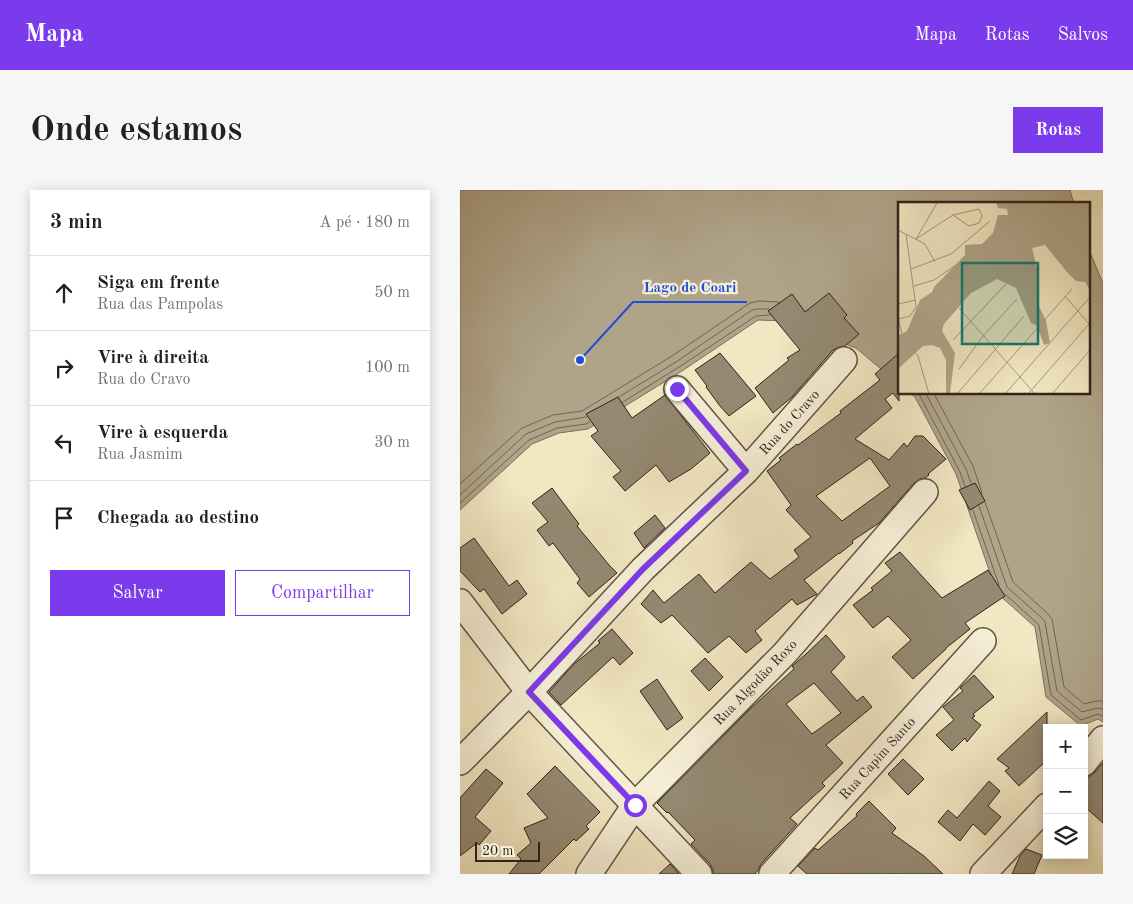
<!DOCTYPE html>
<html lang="pt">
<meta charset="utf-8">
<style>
body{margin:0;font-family:"Old Standard TT",serif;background:#f6f6f6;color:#202124}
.controls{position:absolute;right:15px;bottom:15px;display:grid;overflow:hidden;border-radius:0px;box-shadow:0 2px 12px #0003}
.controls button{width:45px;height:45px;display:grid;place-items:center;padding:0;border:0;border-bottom:1px solid #e0e0e0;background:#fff;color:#202124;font:25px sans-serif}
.scale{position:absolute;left:15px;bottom:12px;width:65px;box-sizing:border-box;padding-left:5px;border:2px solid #30231b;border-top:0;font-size:14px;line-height:18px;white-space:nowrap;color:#30231b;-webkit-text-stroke:4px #f6efd7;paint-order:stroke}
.stop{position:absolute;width:15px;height:15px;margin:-11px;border:4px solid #7c3aed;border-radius:50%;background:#fff}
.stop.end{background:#7c3aed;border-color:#fff;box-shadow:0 1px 5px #0008}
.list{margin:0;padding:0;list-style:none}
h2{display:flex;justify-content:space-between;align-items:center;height:65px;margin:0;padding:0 20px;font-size:21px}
h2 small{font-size:16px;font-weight:400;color:#757577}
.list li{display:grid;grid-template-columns:32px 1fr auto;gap:15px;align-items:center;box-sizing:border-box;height:75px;padding:0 20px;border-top:1px solid #e0e0e0}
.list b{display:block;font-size:19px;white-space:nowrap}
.list p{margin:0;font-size:16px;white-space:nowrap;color:#757577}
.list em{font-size:16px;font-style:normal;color:#757577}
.actions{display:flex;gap:10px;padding:15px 20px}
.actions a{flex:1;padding:11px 0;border:1px solid #7c3aed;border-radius:0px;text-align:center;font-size:18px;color:#7c3aed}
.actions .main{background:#7c3aed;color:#fff}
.icon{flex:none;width:28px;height:28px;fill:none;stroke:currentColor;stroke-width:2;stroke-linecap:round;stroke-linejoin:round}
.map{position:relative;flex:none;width:643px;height:684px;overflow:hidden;border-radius:0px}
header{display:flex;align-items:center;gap:30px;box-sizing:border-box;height:70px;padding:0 25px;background:#7c3aed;color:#fff}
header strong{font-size:24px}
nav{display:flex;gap:28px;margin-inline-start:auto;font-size:18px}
.intro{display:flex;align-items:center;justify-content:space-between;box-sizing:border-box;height:120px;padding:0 30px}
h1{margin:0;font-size:35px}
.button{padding:12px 22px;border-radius:0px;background:#7c3aed;color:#fff;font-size:18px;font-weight:700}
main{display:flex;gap:30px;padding:0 30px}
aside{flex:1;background:#fff;border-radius:0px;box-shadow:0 2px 12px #0003}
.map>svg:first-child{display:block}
</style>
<header>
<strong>Mapa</strong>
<nav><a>Mapa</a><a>Rotas</a><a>Salvos</a></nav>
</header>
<div class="intro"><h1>Onde estamos</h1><a class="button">Rotas</a></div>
<main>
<aside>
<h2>3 min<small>A pé · 180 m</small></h2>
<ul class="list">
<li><svg class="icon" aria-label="ahead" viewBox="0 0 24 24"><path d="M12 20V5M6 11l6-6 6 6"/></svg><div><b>Siga em frente</b><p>Rua das Pampolas</p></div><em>50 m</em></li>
<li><svg class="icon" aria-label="right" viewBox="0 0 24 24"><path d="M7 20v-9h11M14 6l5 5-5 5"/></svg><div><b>Vire à direita</b><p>Rua do Cravo</p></div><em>100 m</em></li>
<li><svg class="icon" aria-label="left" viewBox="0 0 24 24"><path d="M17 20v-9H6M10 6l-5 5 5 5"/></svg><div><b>Vire à esquerda</b><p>Rua Jasmim</p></div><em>30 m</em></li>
<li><svg class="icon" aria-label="arrive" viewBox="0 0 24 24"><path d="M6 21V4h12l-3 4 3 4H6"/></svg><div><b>Chegada ao destino</b></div></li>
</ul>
<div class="actions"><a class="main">Salvar</a><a>Compartilhar</a></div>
</aside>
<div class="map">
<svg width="643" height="684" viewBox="0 0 643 684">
<rect width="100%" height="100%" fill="#f1e7c2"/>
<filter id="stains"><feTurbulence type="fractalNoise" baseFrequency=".004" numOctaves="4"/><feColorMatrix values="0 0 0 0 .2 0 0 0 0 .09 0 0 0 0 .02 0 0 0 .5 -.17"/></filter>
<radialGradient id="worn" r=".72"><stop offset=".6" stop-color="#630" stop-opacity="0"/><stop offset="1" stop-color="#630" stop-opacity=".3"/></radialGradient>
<path fill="#afa489" stroke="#7c705d" d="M0,0H610L614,14H439V194L396,158L326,131L298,130L222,181L128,239L99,243L72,254L0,320Z
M629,60L643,93V532L638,529L621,536L586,507L575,437L537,403L496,284L455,207L451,204H629Z"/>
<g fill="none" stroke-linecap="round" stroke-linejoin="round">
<path stroke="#706452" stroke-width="1" d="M459,204L500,282L505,296
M466,204L506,279L511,293
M474,204L513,276L522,303
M159,207L216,172L292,120L297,119H309
M163,212L219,177L296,126L310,125
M0,294L62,238L93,225L122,221L212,166L290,113L299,111L319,112
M0,305L66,244L95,232L126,227
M525,312L553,392L587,423L592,429L604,497L624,514L636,511H643
M0,313L69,250L97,238L126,234L130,232
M519,316L547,397L582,428L585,432L597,501L622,522L637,518L643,519
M513,320L539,395
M545,404L579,435L591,505L621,530L638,524L643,526"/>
</g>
<path fill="#948972" stroke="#30231b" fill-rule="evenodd" d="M369,103L387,125L384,128L399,144L385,156L379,157L373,160L332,207L313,223L295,198L329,170L327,168L340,160L308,121L332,104L345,122Z
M260,163L296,206L269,226L260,216L246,197L247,196L235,180Z
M439,163V211L433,203L425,209L432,218L395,249L429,270L444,253L447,257L455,246H463L486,269L468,284L469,285L465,288L460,289L454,293L419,333L392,351L393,353L379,364V363L344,390L357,404L337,415L332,409L295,441L302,450L286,463L269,446L248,463L212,425L201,433L181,414L193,400L204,413L239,384L255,403L291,372L310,389L339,367L334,360L351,347L326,320L331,315L307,281L321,270L319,268L337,254L338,255L381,223L380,221L420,190L415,184ZM410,268L430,296L382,331L356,306Z
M205,205L250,263L231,279L209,292L196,275L165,301L153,287L161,281L131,246L138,241L126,224L158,207L172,228Z
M515,293L525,311L510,320L499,300Z
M92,298L119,334L117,336L149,375L157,383L129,407L117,393L120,389L93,353L89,356L77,340L88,332L72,313Z
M195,325L205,338L184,358L174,343Z
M14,348L49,396L57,390L67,404L42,424L24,399L20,402L0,381V358Z
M440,362L482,408L528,380L545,406L505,433L510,439L486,458V459L453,489L432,467L451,450L428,426L413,438L393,415L413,400L411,398L432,381L425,373Z
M152,439L173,463L160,475L153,467L101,515L89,502L114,474L140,453L138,451Z
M366,445L385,467L371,482L397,511L403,506L412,517L366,555L383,573L362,593L365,596L330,628L337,634L301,674L298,680L295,684H253V680L250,674L231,654L235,650L208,622L207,623L197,613L289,520L334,479L332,476L337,472L346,464ZM354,493L381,523L352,544L326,514Z
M245,468L263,487L249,501L231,481Z
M514,485L534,507L513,524L515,526L512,528L521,535L507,552L505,548L492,561L476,545L494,530L483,517L503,501L500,498Z
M197,489L223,528L207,540L180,501Z
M587,522V570L559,596L545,581L549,578L537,569Z
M443,569L464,589L448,605L428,584Z
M643,573V633L624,616V591L635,582Z
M95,576L140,622L126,636L129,639L116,651L114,649L79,684H49L61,669L57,665L71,653L64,638L88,628L67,604Z
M26,579L43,593L15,627L31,641L19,655L17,653L0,666V608Z
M529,591L540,601L528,616L541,627L525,645L513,634L500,651L478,632L488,620L497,628Z
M409,611L436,638L432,643L464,666L483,684H347L338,676L355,658L358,660L397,626L396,624Z
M566,659L582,665L574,684H552L560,666Z
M210,674L219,684H199Z"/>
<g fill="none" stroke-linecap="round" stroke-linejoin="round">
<defs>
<path id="minor" d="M217,199L286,281
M0,412L69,502L239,684
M0,572L69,502L183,379L286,281L384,170
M624,573L643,549
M129,684L175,615L325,463L465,302
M312,684L523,451
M523,684L587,616"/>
</defs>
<use href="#minor" stroke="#605445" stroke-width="28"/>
<use href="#minor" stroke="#f6efd7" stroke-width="25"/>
</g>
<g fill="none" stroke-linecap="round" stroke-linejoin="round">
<path stroke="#7c3aed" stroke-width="6" d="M175,615L69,502L183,379L286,281L217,199"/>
</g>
<g text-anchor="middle" stroke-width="4.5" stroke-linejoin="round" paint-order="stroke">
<g font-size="14" fill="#30231b" stroke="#f6efd7">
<text transform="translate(329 232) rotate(-48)" y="5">Rua do Cravo</text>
<text transform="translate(295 492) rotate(-46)" y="5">Rua Algodão Roxo</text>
<text transform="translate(417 568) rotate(-48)" y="5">Rua Capim Santo</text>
</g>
</g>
<g transform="translate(438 12)">
<rect width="192" height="192" fill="#f1e7c2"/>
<path d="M98,1H192V88L187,80L178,79L169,70L147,43L134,46L141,74V104L148,119L152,141L146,143L139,124L133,121L118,86L99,77L73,91L46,122L44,129L57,151L52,192H48V158L42,146L34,143L25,144L0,167V134L9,129L22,98L34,90L36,85L67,53V43L84,42L95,31L100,13H110L109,7L100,6Z" fill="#afa489"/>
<path fill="none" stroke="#a4997f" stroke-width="1" d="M0,28L27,42L37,60M18,37L55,13L81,7L84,14L81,21L71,24L55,13M18,37L39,1M13,67L53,52L92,19M16,84L36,78L58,63M167,94L192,123M0,102L18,98M61,106L137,192M0,116L4,132L20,154L31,192M0,117L12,114L18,105L8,32M55,138L109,81M61,167L85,134L119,97M59,192L126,114M81,192L174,87M107,192L192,95M130,192L192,121M154,192L192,148"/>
<path fill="#0f766e" fill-opacity="0.15" stroke="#0f766e" stroke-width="2.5" d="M64,61H140V142H64Z"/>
<rect width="192" height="192" fill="none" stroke="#30231b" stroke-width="2.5"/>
</g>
<path fill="none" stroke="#1d4ed8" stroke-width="2" d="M120 170L173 112H287"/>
<circle fill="#1d4ed8" stroke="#f6efd7" stroke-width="2" cx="120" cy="170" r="5"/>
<g font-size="15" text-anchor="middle" font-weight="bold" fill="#1d4ed8" stroke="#f6efd7" stroke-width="4.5" stroke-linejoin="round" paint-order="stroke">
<text x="230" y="102">Lago de Coari</text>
</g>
<rect width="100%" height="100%" filter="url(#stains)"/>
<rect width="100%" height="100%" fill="url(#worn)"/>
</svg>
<div class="controls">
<button>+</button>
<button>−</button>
<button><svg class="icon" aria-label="layers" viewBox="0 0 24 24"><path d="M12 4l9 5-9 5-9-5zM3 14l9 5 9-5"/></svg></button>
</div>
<div class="scale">20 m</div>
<div class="stop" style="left:175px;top:615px"></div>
<div class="stop end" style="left:217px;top:199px"></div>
</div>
</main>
